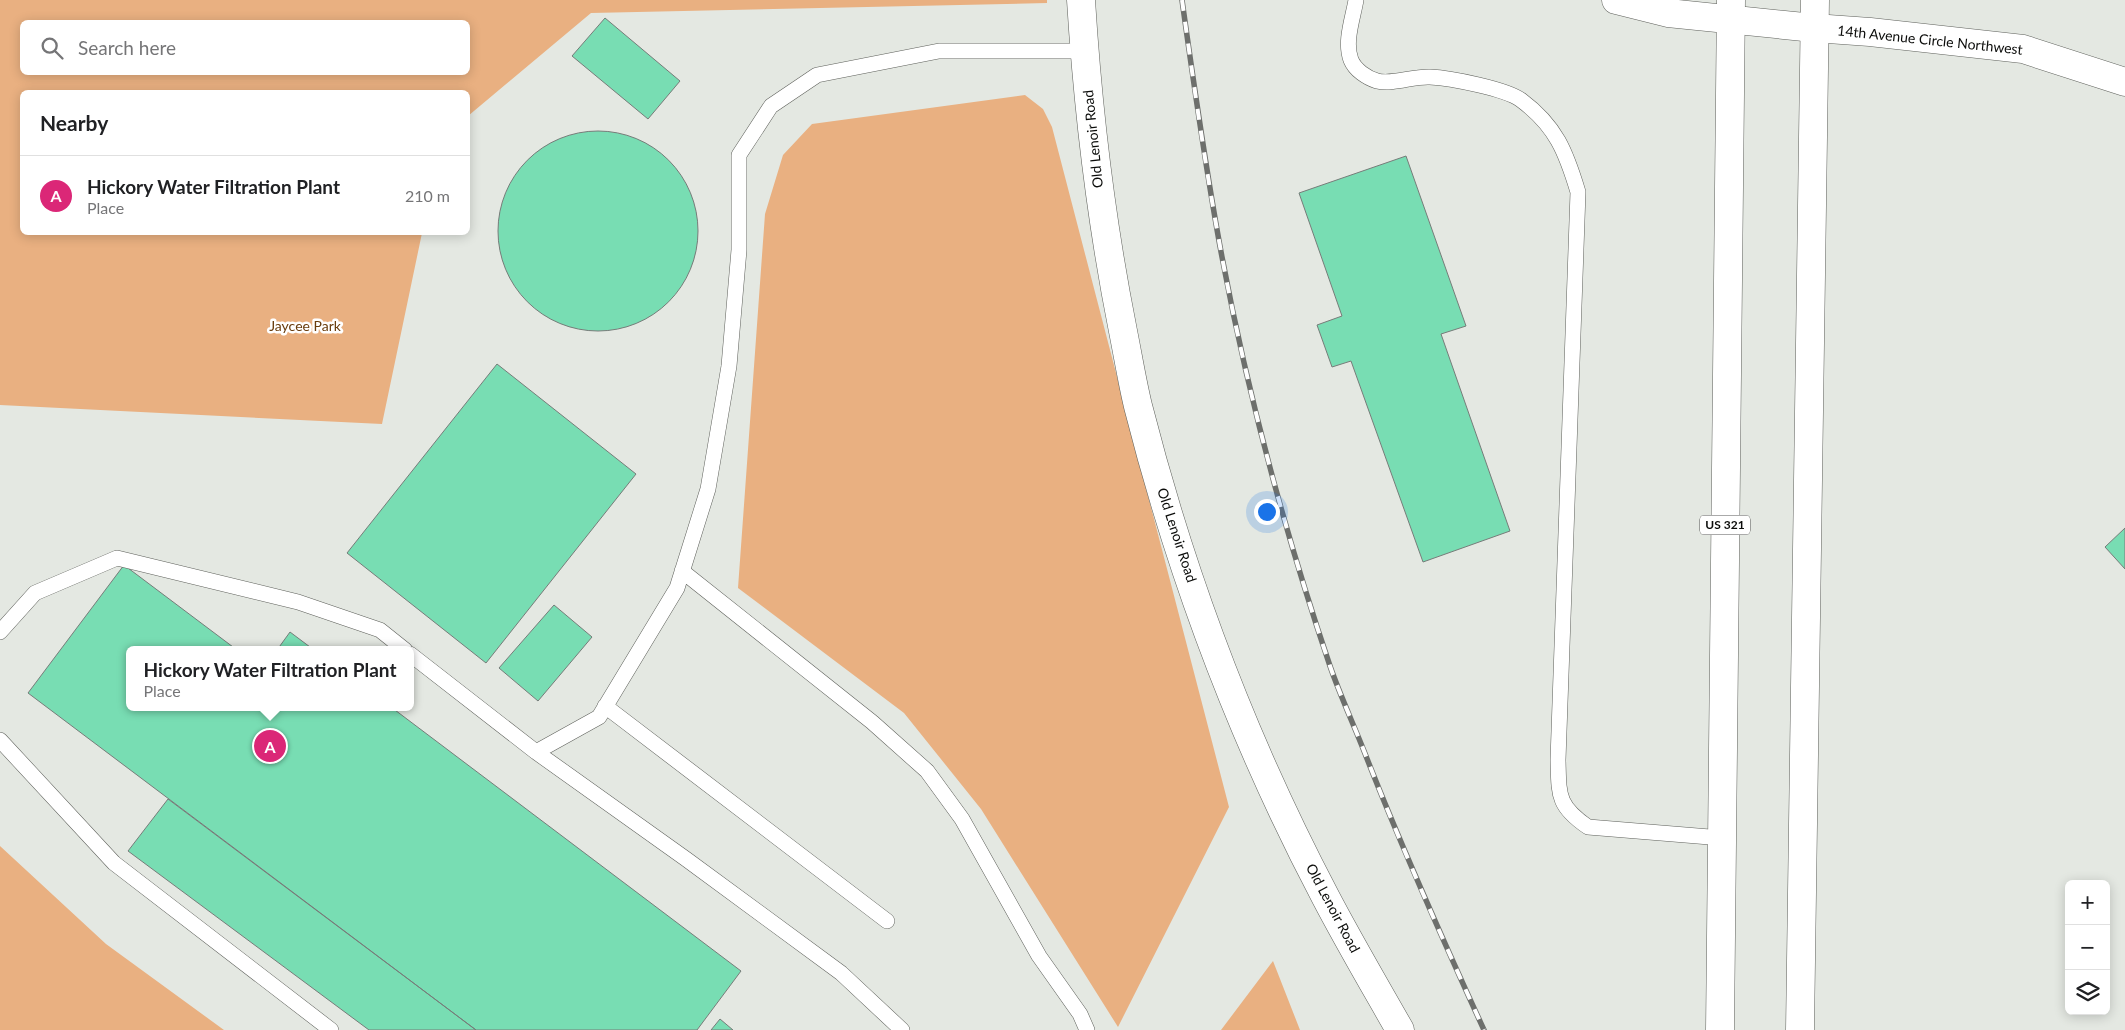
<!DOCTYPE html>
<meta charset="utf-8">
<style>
body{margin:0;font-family:Lato,sans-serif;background:#f2f2f2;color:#202124}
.controls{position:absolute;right:15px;bottom:15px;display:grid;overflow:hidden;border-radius:8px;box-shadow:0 2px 12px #0003}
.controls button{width:45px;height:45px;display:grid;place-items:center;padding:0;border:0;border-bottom:1px solid #e0e0e0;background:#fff;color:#202124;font:25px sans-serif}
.you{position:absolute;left:1266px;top:511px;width:18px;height:18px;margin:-12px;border:4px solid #fff;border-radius:50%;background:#1a73e8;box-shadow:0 0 0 8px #1a73e833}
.badge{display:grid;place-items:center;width:32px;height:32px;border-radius:50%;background:#db2777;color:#fff;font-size:16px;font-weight:700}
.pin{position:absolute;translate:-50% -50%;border:2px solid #fff;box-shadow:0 1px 5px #0006}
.popup{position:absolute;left:126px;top:646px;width:288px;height:65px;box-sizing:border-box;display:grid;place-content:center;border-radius:8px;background:#fff;filter:drop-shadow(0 1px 4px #0005);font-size:16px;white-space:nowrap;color:#757577}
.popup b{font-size:19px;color:#202124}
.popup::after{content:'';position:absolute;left:50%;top:100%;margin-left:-10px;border:10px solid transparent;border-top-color:#fff}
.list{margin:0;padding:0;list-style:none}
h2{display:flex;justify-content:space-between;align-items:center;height:65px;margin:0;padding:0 20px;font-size:21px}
h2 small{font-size:16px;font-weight:400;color:#757577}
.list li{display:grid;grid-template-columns:32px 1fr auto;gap:15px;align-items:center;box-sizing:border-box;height:80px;padding:0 20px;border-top:1px solid #e0e0e0}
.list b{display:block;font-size:19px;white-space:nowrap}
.list p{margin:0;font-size:16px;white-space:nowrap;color:#757577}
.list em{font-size:16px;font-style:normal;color:#757577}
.icon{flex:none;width:28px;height:28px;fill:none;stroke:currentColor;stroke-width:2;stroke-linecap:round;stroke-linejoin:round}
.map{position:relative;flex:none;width:2125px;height:1030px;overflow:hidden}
.search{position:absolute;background:#fff;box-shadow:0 2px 12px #0003;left:20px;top:20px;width:450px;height:55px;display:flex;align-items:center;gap:12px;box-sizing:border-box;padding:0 18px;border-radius:8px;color:#757577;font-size:19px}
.panel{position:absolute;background:#fff;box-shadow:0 2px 12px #0003;left:20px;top:90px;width:450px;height:145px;border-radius:8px}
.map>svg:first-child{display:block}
</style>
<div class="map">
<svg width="2125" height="1030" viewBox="0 0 2125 1030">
<rect width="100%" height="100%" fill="#e4e8e2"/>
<path fill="#e9b081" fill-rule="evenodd" d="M0,0H1047V3L591,13L468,116V92H22V232L422,233L382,424L0,405ZM22,22H468V72H22Z
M1025,95L1043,109L1052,127L1229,807L1118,1027L981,809L904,713L738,588L765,214L783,155L812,124Z
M0,846L106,944L224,1030H0Z
M1273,961L1300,1030H1221Z"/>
<path fill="#78ddb3" stroke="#767c79" d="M605,18L680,81L648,119L572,56Z
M498 231a100 100 0 1 1 200 0a100 100 0 1 1-200 0Z
M1406,156L1466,326L1441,334L1510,531L1423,562L1351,361L1332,367L1317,325L1342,316L1299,193Z
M497,364L636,474L486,663L347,553Z
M2125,528V569L2105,547Z
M124,565L237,650H130V707H391L741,971L697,1030H476L28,693Z
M554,605L592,637L538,701L499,668Z
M290,632L314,650H277Z
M168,799L476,1030H369L128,851Z
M720,1019L733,1030H711Z"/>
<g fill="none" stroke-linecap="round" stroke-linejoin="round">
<defs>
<path id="lane" d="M1356,0C1353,18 1344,42 1351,60C1355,70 1367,78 1377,81C1393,85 1413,76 1430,77C1451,78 1506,89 1521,100C1556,126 1566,152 1578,192L1558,760C1559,795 1557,806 1588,827L1722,838
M682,571L872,722L927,771L962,819L1039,956L1080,1014L1087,1030
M0,632L35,593L117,558L298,602L380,630L405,650
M410,654L536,752L599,717L677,588L708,489L729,366L739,250V155L771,106L817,75L939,51H1085
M605,706L887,921
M0,740L114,863L331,1030
M536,752L686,859L841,973L902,1030"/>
<path id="street" d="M1081,0C1088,112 1101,221 1123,331C1128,356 1132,381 1138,406C1181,575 1244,742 1325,896C1349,942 1375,986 1400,1030
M1814,28L1870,32L2023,49L2125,82"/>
<path id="secondary" d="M1616,0L1668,13L1814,28"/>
<path id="highway" d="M1720,1030L1731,0
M1800,1030L1815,0"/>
</defs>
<use href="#lane" stroke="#5e605b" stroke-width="16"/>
<use href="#street" stroke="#5e605b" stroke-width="29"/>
<use href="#secondary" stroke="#5e605b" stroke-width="29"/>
<use href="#highway" stroke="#5e605b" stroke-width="29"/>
<use href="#lane" stroke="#fff" stroke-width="15"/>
<use href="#street" stroke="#fff" stroke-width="28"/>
<use href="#secondary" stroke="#fff" stroke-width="28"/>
<use href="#highway" stroke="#fff" stroke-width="28"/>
<defs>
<path id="rail" d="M1182,0C1194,86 1206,172 1222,257C1248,395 1285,533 1330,666C1340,695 1353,723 1364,751C1401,846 1442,938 1484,1030"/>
</defs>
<use href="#rail" stroke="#6d6f6c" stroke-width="5.5"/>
<use href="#rail" stroke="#fff" stroke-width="4" stroke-dasharray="11" stroke-linecap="butt"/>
</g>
<g text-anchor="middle" stroke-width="5" stroke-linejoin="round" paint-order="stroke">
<rect fill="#fff" stroke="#545554" stroke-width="1" x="1700" y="515.5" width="50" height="19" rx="4"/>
<g font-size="12" font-weight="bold" fill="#0b0c0a">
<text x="1725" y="529">US 321</text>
</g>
<g font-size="14" fill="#0b0c0a" stroke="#fff">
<text transform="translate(1930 40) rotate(6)" y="5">14th Avenue Circle Northwest</text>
<text transform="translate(1093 139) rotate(-96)" y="5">Old Lenoir Road</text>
<text transform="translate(1177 535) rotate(72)" y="5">Old Lenoir Road</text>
<text transform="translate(1333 908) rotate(62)" y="5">Old Lenoir Road</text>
</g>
<g font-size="14" fill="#693c0d" stroke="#fff">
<text x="305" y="331">Jaycee Park</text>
</g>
</g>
</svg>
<div class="controls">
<button>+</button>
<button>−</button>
<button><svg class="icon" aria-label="layers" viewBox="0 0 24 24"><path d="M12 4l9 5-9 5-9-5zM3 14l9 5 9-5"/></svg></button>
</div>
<div class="you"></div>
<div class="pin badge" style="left:270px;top:746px">A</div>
<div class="popup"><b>Hickory Water Filtration Plant</b>Place</div>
<div class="search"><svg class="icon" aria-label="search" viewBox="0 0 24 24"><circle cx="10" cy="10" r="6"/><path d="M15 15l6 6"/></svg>Search here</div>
<section class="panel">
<h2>Nearby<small></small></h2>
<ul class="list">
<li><span class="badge">A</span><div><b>Hickory Water Filtration Plant</b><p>Place</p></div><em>210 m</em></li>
</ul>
</section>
</div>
